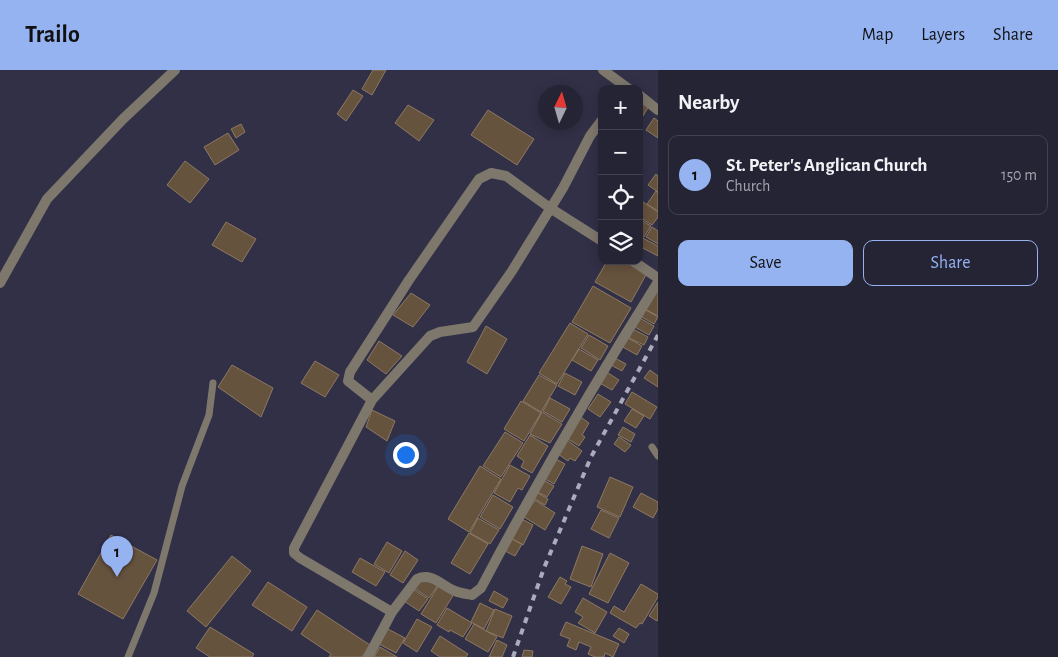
<!DOCTYPE html>
<meta charset="utf-8">
<style>
body{margin:0;font-family:"Alegreya Sans",sans-serif;background:#2d2c3d;color:#f1f3f6}
.controls{position:absolute;right:15px;top:15px;display:grid;overflow:hidden;border-radius:10px;box-shadow:0 2px 12px #0003}
.controls button{width:45px;height:45px;display:grid;place-items:center;padding:0;border:0;border-bottom:1px solid #424150;background:#252435;color:#f1f3f6;font:25px sans-serif}
.compass{position:absolute;left:538px;top:15px;width:45px;height:45px;border-radius:50%;background:#252435;box-shadow:0 2px 12px #0003;rotate:5deg}
.you{position:absolute;left:405px;top:384px;width:18px;height:18px;margin:-12px;border:4px solid #fff;border-radius:50%;background:#1a73e8;box-shadow:0 0 0 8px #1a73e833}
.badge{display:grid;place-items:center;width:32px;height:32px;border-radius:50%;background:#95b2f1;color:#111;font-size:16px;font-weight:700}
.pin{position:absolute;translate:-50% -41px;filter:drop-shadow(0 1px 2px #0008)}
.pin::after{content:'';position:absolute;top:26px;width:18px;height:15px;background:inherit;clip-path:polygon(0 0,100% 0,50% 100%)}
.list{margin:0;padding:0;list-style:none}
h2{display:flex;justify-content:space-between;align-items:center;height:65px;margin:0;padding:0 20px;font-size:21px}
h2 small{font-size:16px;font-weight:400;color:#a3a4ad}
.list li{display:grid;grid-template-columns:32px 1fr auto;gap:15px;align-items:center;box-sizing:border-box;height:80px;margin:0 10px 10px;padding:0 10px;border:1px solid #424150;border-radius:10px}
.list b{display:block;font-size:19px;white-space:nowrap}
.list p{margin:0;font-size:16px;white-space:nowrap;color:#a3a4ad}
.list em{font-size:16px;font-style:normal;color:#a3a4ad}
.actions{display:flex;gap:10px;padding:15px 20px}
.actions a{flex:1;padding:11px 0;border:1px solid #95b2f1;border-radius:10px;text-align:center;font-size:18px;color:#95b2f1}
.actions .main{background:#95b2f1;color:#111}
.icon{flex:none;width:28px;height:28px;fill:none;stroke:currentColor;stroke-width:2;stroke-linecap:round;stroke-linejoin:round}
.map{position:relative;flex:none;width:658px;height:587px;overflow:hidden}
header{display:flex;align-items:center;gap:30px;box-sizing:border-box;height:70px;padding:0 25px;background:#95b2f1;color:#111}
header strong{font-size:24px}
nav{display:flex;gap:28px;margin-inline-start:auto;font-size:18px}
main{display:flex}
aside{flex:1;background:#252435}
.map>svg:first-child{display:block}
</style>
<header>
<strong>Trailo</strong>
<nav><a>Map</a><a>Layers</a><a>Share</a></nav>
</header>
<main>
<div class="map">
<svg width="658" height="587" viewBox="0 0 658 587">
<rect width="100%" height="100%" fill="#313047"/>
<path fill="#66533e" stroke="#8d7962" d="M373,0H386L372,25L362,19Z
M353,20L363,26L346,51L337,44Z
M639,29L649,36L641,49L639,48Z
M408,35L434,50L419,71L395,53Z
M488,40L534,69L517,95L471,65Z
M654,48L658,51V68L646,60Z
M241,54L245,62L236,68L231,59Z
M228,63L239,80L215,95L204,77Z
M185,91L209,109L190,133L167,115Z
M656,104L658,106V122L648,115Z
M656,121L658,123V141L647,134Z
M643,132L658,142V147L652,155L639,147V138Z
M639,149L651,156L644,167L639,164Z
M226,152L256,169L242,192L212,175Z
M652,157L658,161V174L646,167Z
M639,166L658,176V186L639,176Z
M607,191H626L647,203L631,232L595,212Z
M593,216L631,238L610,273L572,252Z
M658,217V246L645,239Z
M411,223L430,235L413,257L393,245Z
M644,239L658,247L654,254L640,246Z
M638,247L654,256L649,265L633,256Z
M570,253L588,264L557,314L539,303Z
M486,256L507,269L487,304L467,292Z
M633,259L648,267L644,275L629,268Z
M589,265L608,276L600,290L581,278Z
M626,267L642,276L637,285L621,276Z
M379,271L402,286L386,304L367,290Z
M579,279L598,290L591,301L572,290Z
M615,288L626,294L622,301L611,295Z
M315,291L339,305L325,327L301,313Z
M232,295L273,318L261,347L218,317Z
M650,300L658,306V317L644,308Z
M605,301L619,310L612,320L598,312Z
M565,303L582,312L575,325L558,316Z
M539,305L557,315L541,342L523,331Z
M632,322L657,337L650,349L625,334Z
M598,324L611,332L600,347L588,339Z
M550,328L570,339L562,352L543,341Z
M521,331L541,343L524,371L504,359Z
M632,339L644,346L636,358L624,351Z
M372,340L395,351L387,371L366,357Z
M542,342L562,354L550,373L530,364Z
M579,346L589,353L582,365L585,367L579,376L565,367Z
M623,357L635,364L631,372L618,365Z
M505,362L523,373L501,407L483,396Z
M530,365L548,376L532,403L521,397L524,391L517,386Z
M619,367L631,375L625,382L614,374Z
M567,370L582,381L575,391L570,388L568,391L558,384Z
M554,388L565,394L554,414L543,408Z
M510,395L530,406L522,420L518,418L510,432L494,423Z
M480,396L501,409L469,462L448,449Z
M610,407L633,417L620,447L597,437Z
M543,410L554,416L547,427L536,421Z
M536,422L548,429L545,435L532,427Z
M641,423L658,432V439L653,448L633,437Z
M493,425L513,437L500,459L480,447Z
M535,430L555,443L545,460L524,447Z
M601,440L619,448L609,468L591,459Z
M478,448L499,460L490,474L470,463Z
M520,448L533,455L523,475L509,467Z
M469,463L488,474L470,504L451,493Z
M111,465L157,490L123,549L78,524Z
M510,468L522,474L515,486L503,480Z
M387,472L402,481L389,503L374,494Z
M582,476L603,484L591,517L570,509Z
M405,481L418,490L403,513L390,505Z
M610,483L629,493L608,533L589,524Z
M232,486L251,501L206,557L187,541Z
M360,488L385,502L376,516L352,502Z
M560,507L567,511L565,514L571,517L561,534L548,527Z
M425,508L439,514L429,528L414,518Z
M268,512L307,537L292,561L252,535Z
M641,514L658,524V527L642,554L640,553L636,558L610,543L614,536L624,542Z
M439,515L454,524L436,553L421,544Z
M413,519L428,529L419,541L404,531Z
M494,521L508,529L503,538L489,531Z
M583,528L607,542L595,563L578,553L583,547L575,542Z
M658,532V549L657,551L649,546Z
M480,533L494,540L484,559L471,552Z
M447,538L472,553L463,567L450,560L449,562L437,555Z
M495,539L512,546L503,568L486,561Z
M317,540L370,575L362,587H329L331,584L301,564Z
M417,549L432,557L417,582L403,573Z
M566,552L619,574L613,587L605,583L604,587H595L588,584L591,577L579,572L576,580L567,576L570,569L560,565Z
M474,554L497,567L488,582L465,569Z
M210,557L254,584L252,587H210L196,578Z
M619,558L629,564L624,573L613,566Z
M388,559L405,568L396,583L379,574Z
M440,566L468,584L466,587H440L431,581Z
M497,570L507,575L502,587H489Z
M380,577L397,587H374Z
M524,580L533,581L532,587H522Z"/>
<g fill="none" stroke-linecap="round" stroke-linejoin="round">
<path stroke="#7e776c" stroke-width="7" d="M652,377L658,386
M128,587L154,523L182,416L209,345L213,313"/>
<path stroke="#7e776c" stroke-width="10" d="M603,0L629,19
M639,25L658,40
M633,191L658,208
M0,213L47,129L123,49L175,0
M372,330L348,311L350,302L409,210L479,109L491,103L506,106L550,138L602,171
M392,542L300,488L294,483V478L372,330L430,266L440,262L473,257L512,201L563,118L590,66L602,50
M368,587L392,542L417,509C432,502 442,516 455,521C460,523 467,524 472,525L481,518C536,414 595,312 658,212"/>
<path stroke="#acabbd" stroke-width="4" stroke-dasharray="6 6" stroke-linecap="butt" d="M513,587L544,498L591,387L658,265"/>
</g>
</svg>
<div class="controls">
<button>+</button>
<button>−</button>
<button><svg class="icon" aria-label="locate" viewBox="0 0 24 24"><circle cx="12" cy="12" r="6"/><path d="M12 2v4M12 18v4M2 12h4M18 12h4"/></svg></button>
<button><svg class="icon" aria-label="layers" viewBox="0 0 24 24"><path d="M12 4l9 5-9 5-9-5zM3 14l9 5 9-5"/></svg></button>
</div>
<svg class="compass" viewBox="-18 -18 36 36"><path d="M0-13l5 13h-10z" fill="#e53935"/><path d="M0 13l5-13h-10z" fill="#a3a4ad"/></svg>
<div class="you"></div>
<div class="pin badge" style="left:117px;top:507px">1</div>
</div>
<aside>
<h2>Nearby<small></small></h2>
<ul class="list">
<li><span class="badge">1</span><div><b>St. Peter's Anglican Church</b><p>Church</p></div><em>150 m</em></li>
</ul>
<div class="actions"><a class="main">Save</a><a>Share</a></div>
</aside>
</main>
